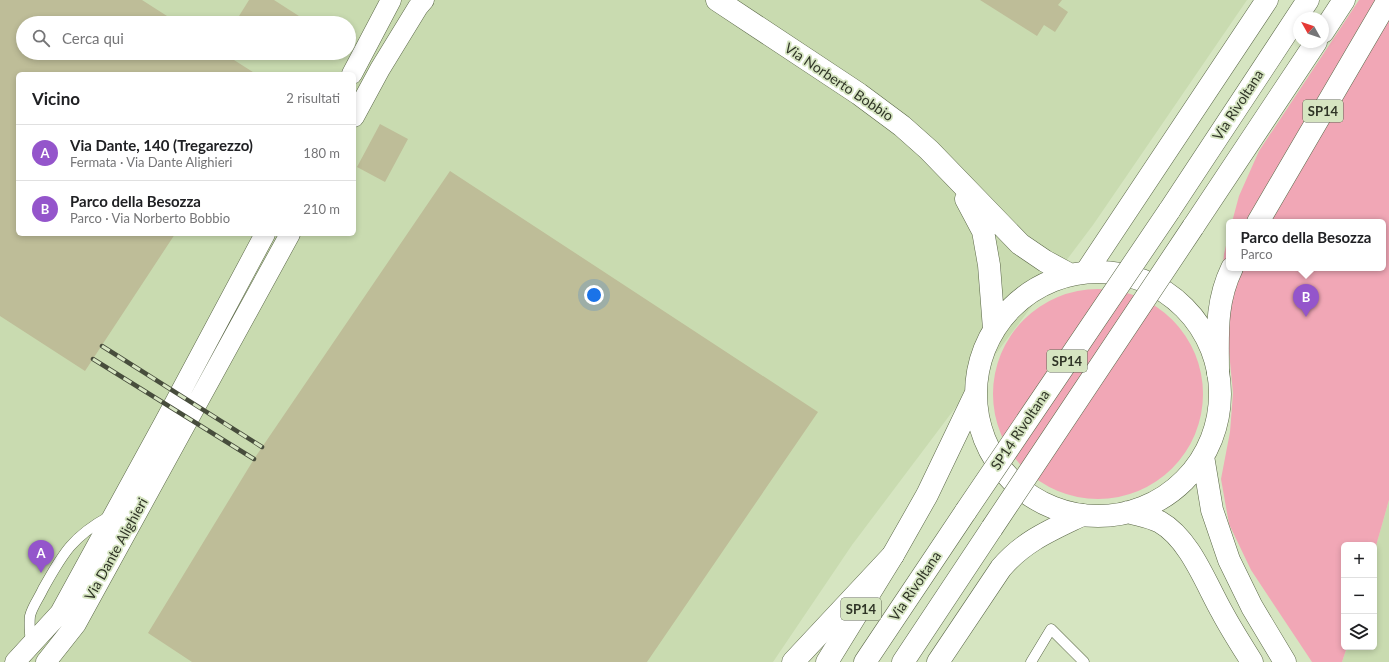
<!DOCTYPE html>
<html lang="it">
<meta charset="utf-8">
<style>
body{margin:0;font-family:Lato,sans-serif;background:#f2f2f2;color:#202124}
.controls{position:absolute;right:12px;bottom:12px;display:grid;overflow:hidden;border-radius:6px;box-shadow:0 2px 6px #0003}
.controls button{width:36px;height:36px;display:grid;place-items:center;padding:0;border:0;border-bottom:1px solid #e0e0e0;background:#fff;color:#202124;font:20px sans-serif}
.compass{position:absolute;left:1293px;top:12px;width:36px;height:36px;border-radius:50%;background:#fff;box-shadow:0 2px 6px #0003;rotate:310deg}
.you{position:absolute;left:594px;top:295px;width:14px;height:14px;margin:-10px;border:3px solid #fff;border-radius:50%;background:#1a73e8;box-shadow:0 0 0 6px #1a73e833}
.badge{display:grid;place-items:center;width:26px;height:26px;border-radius:50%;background:#9455cb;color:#fff;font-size:13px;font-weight:700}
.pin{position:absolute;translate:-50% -33px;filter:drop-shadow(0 1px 2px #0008)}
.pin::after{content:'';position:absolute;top:21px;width:14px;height:12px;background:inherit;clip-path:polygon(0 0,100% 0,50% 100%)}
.popup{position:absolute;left:1226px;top:219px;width:160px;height:52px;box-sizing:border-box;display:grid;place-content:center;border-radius:6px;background:#fff;filter:drop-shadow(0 1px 3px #0005);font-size:13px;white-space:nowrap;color:#757577}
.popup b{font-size:15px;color:#202124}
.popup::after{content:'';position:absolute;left:50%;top:100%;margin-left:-8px;border:8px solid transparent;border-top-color:#fff}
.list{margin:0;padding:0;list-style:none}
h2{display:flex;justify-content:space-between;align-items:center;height:52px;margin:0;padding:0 16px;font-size:17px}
h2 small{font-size:13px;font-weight:400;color:#757577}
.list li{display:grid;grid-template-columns:26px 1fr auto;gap:12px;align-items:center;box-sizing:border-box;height:56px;padding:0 16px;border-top:1px solid #e0e0e0}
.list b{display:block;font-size:15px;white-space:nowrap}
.list p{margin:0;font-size:13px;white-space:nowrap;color:#757577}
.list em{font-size:13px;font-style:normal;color:#757577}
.icon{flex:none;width:22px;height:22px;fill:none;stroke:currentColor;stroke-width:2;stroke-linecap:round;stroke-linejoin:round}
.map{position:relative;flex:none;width:1389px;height:662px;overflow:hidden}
.search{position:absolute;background:#fff;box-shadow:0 2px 6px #0003;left:16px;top:16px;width:340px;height:44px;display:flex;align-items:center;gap:10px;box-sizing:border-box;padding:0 14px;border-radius:22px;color:#757577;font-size:15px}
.panel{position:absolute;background:#fff;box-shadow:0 2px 6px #0003;left:16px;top:72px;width:340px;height:164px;border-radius:6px}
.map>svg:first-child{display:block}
</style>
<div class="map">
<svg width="1389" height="662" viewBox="0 0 1389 662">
<rect width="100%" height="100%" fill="#d6e5c1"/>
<path fill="#c9dbb0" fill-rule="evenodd" d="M0,0H1247L1093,225L852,545L773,662H0ZM23,23H349V53H23ZM18,74H354V234H18Z
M1389,500V662H1342L1347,647H1374V553Z"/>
<path fill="#f1a7b6" d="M1359,0H1389V500L1374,553V545H1344V647H1347L1342,662H1312L1251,570L1229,524L1221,479L1230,432L1233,393L1228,341L1220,293L1224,254L1229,233V268H1383V222H1232L1239,196L1259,151Z
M993 394a105 105 0 1 1 210 0a105 105 0 1 1-210 0Z"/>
<path fill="#bebd98" d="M0,0H142L178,23H23V53H223L256,74H18V234H175L85,371L0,316Z
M249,0H274L302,18L298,23H264L259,19L256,23H251L239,16Z
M980,0H1062L1058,5L1068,12L1055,32L1044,25L1037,36Z
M380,124L408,139L385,182L357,167Z
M450,171L818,412L647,662H192L148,633L254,459Z"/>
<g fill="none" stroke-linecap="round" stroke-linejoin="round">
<defs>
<path id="lane" d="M31,644C30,635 29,625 30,616C32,607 39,598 43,589C63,553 73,536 110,516
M1031,662L1051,629L1084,662"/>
<path id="street" d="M352,74L391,0
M354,117L380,69L418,7L424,0
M15,662L60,613L164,423L265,234
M46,662L76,624L290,234"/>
<path id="secondary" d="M717,0L859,94L902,126L929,150L1020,244L1045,261L1069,274
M966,199L983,231L989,265L994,329
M976 394a122 122 0 1 1 244 0a122 122 0 1 1-244 0Z
M1203,456L1212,510L1229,560L1252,607L1285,662
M1128,512C1138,515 1151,517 1160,522C1190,539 1206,584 1222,612C1231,629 1242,646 1252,662
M793,662L893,555L927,495L975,395"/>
<path id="highway" d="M1323,32L1344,0
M1169,211L1308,0
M1258,222L1388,0
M1193,227L1316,42
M1086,272L1267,0
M1218,373C1218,335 1215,303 1232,268
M827,662L893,555
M865,662L966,511
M903,662L992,528
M938,662L1001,568C1024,541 1051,530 1082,515"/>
</defs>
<use href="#lane" stroke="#596646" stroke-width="11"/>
<use href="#street" stroke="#596646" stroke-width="21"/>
<use href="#secondary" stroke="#596646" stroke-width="23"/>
<use href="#highway" stroke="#596646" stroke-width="23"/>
<use href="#lane" stroke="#fff" stroke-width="10"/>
<use href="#street" stroke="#fff" stroke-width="20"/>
<use href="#secondary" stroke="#fff" stroke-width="22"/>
<use href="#highway" stroke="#fff" stroke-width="22"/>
<defs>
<path id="rail" d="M102,346L262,447
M93,359L254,459"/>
</defs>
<use href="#rail" stroke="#474d3c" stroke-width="4.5"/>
<use href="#rail" stroke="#d6e5c1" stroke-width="3" stroke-dasharray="9" stroke-linecap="butt"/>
<defs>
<path id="highway-bridge" d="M966,511L1169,211
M992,528L1193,227"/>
</defs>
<use href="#highway-bridge" stroke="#596646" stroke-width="23" stroke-linecap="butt"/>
<use href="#highway-bridge" stroke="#fff" stroke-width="22"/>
</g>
<g text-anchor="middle" stroke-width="3.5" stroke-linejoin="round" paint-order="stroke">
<g fill="#d6e5c1" stroke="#616954" stroke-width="1">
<rect x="1303" y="100" width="40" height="22" rx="3"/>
<rect x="1047" y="350" width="40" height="22" rx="3"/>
<rect x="841" y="598" width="40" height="22" rx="3"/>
</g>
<g font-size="13" font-weight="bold" fill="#2f3426">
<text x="1323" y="116">SP14</text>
<text x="1067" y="366">SP14</text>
<text x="861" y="614">SP14</text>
</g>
<g font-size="14" fill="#2f3426" stroke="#d6e5c1">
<text transform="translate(839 82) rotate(34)" y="5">Via Norberto Bobbio</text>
<text transform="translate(1238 105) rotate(-57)" y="5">Via Rivoltana</text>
<text transform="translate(1020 430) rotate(-56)" y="5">SP14 Rivoltana</text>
<text transform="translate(116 549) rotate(-61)" y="5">Via Dante Alighieri</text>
<text transform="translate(915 586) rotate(-56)" y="5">Via Rivoltana</text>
</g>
</g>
</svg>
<div class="controls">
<button>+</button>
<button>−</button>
<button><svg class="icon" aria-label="layers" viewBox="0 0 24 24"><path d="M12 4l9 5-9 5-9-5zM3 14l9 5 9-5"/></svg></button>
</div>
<svg class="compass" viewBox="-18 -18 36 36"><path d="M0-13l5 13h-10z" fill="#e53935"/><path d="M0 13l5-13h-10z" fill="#757577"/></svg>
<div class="you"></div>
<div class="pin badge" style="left:41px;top:573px">A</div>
<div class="pin badge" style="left:1306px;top:317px">B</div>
<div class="popup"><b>Parco della Besozza</b>Parco</div>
<div class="search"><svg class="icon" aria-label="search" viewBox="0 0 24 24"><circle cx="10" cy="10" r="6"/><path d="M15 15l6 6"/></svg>Cerca qui</div>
<section class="panel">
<h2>Vicino<small>2 risultati</small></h2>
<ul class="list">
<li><span class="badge">A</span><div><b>Via Dante, 140 (Tregarezzo)</b><p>Fermata · Via Dante Alighieri</p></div><em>180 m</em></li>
<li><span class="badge">B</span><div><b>Parco della Besozza</b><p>Parco · Via Norberto Bobbio</p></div><em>210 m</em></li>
</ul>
</section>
</div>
